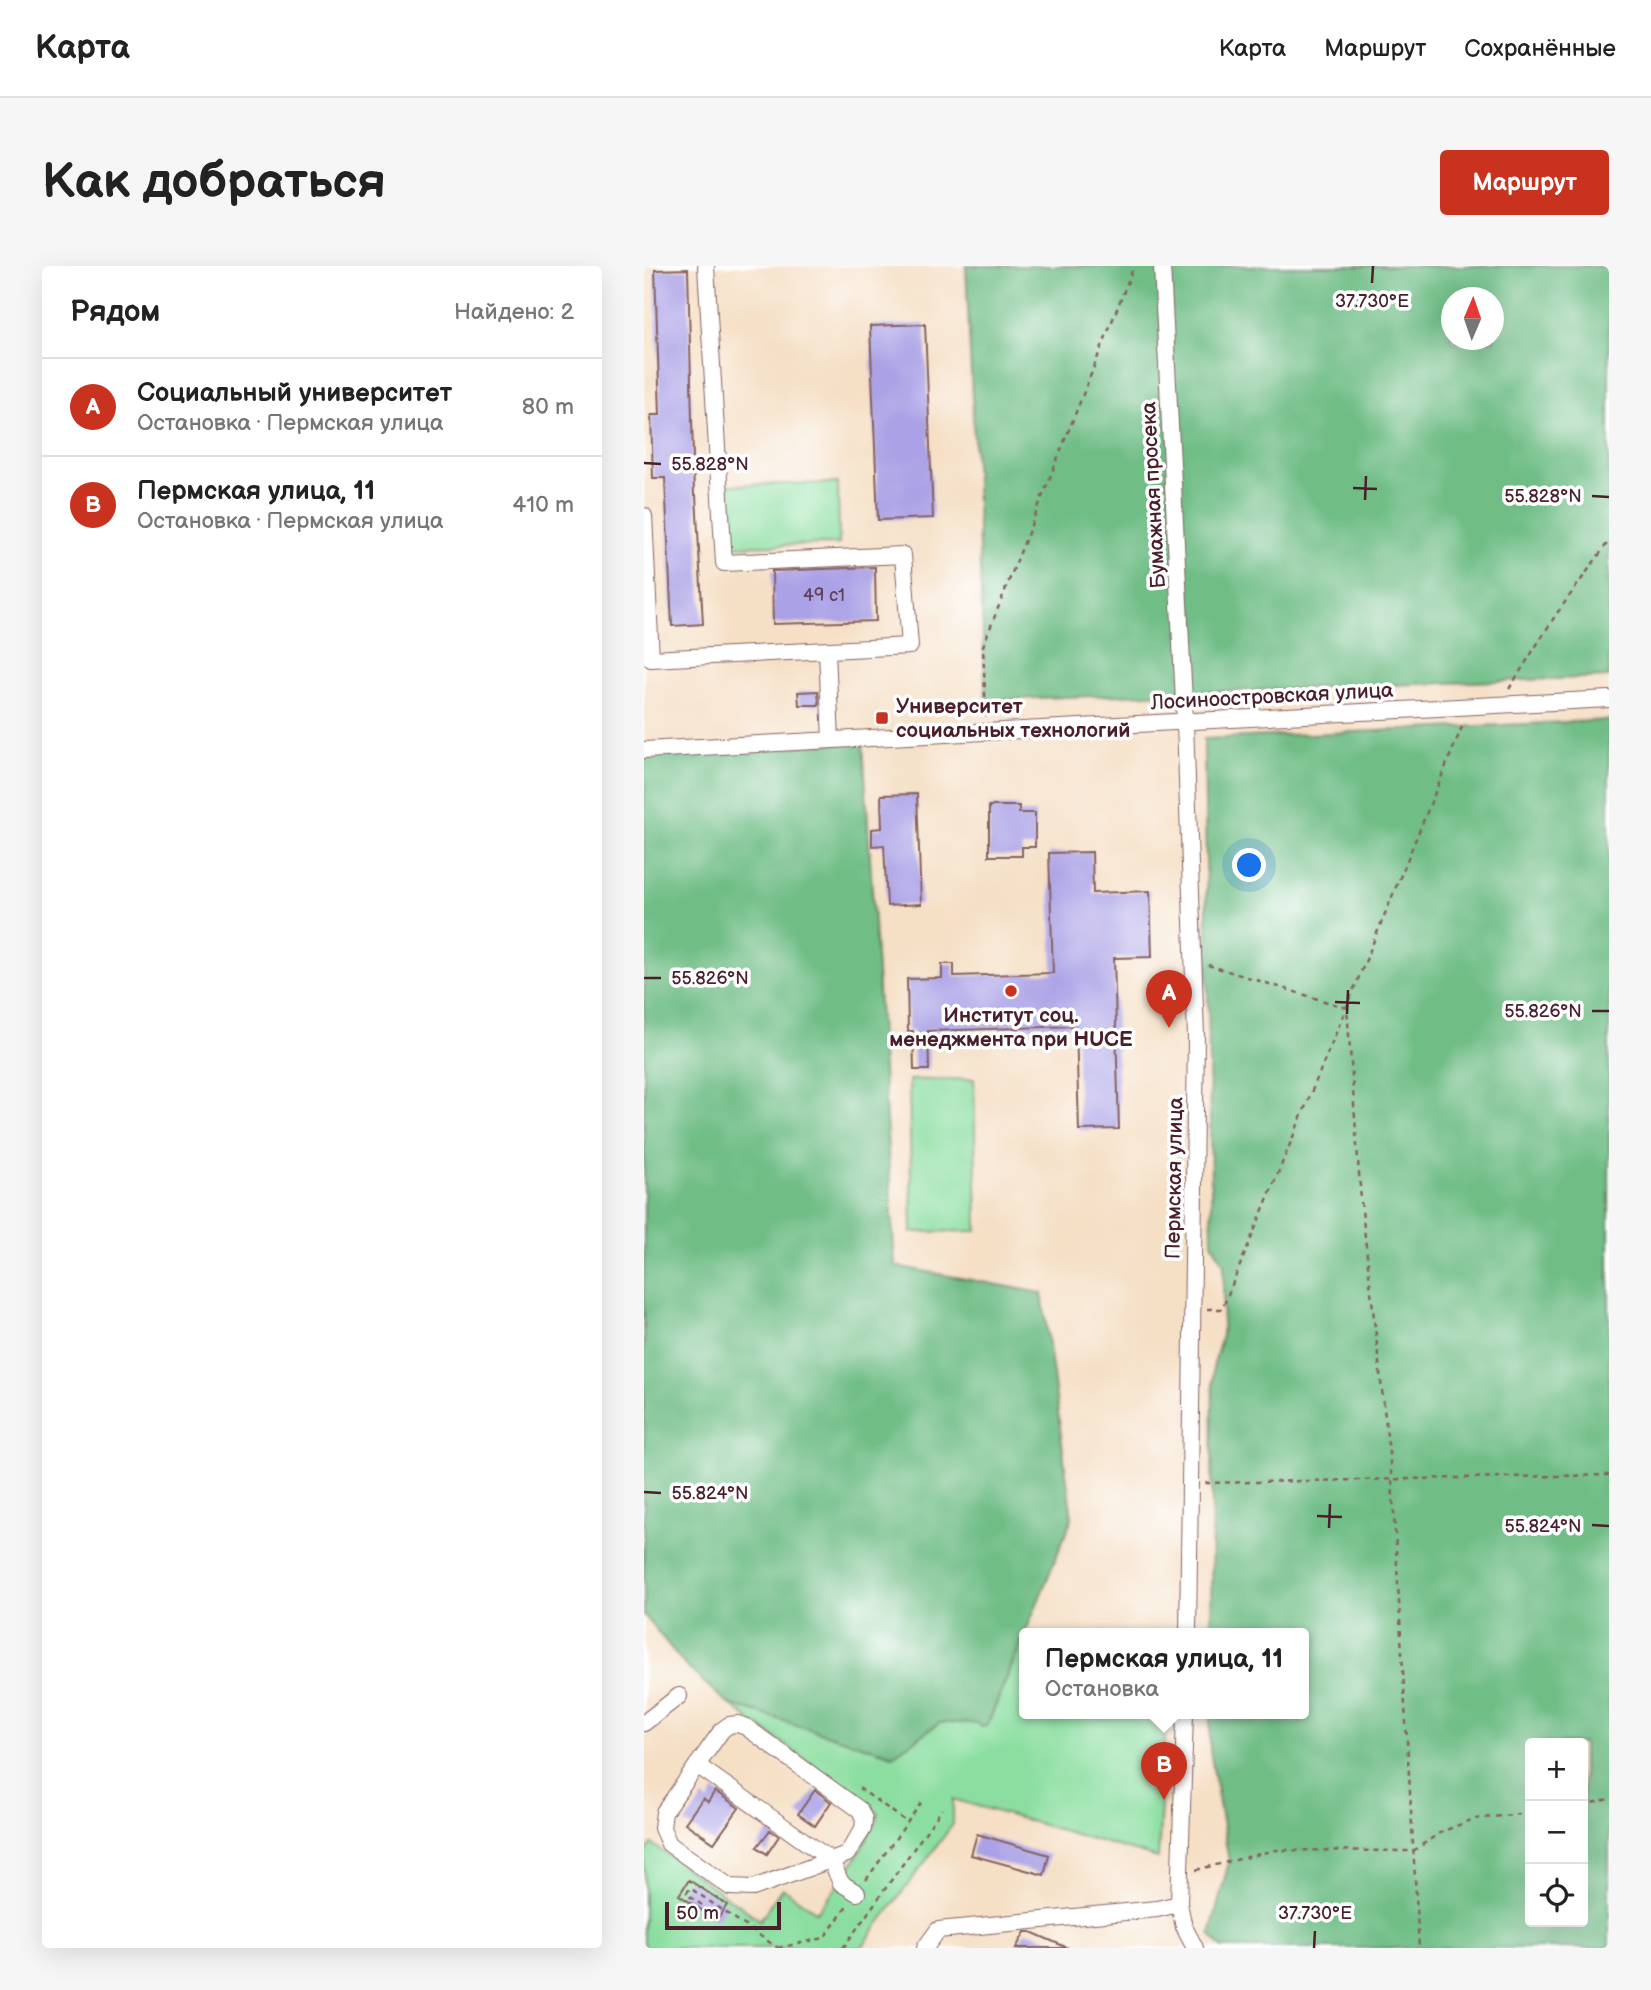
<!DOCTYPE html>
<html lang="ru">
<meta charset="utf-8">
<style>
body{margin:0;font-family:"Balsamiq Sans",sans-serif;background:#f6f6f6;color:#222}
.controls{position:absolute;right:21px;bottom:21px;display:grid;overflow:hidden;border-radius:7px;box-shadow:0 7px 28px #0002}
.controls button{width:63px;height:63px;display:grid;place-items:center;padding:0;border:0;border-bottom:2px solid #e0e0e0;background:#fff;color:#222;font:35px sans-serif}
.compass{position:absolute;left:797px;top:21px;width:63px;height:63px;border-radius:50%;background:#fff;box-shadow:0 7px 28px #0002;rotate:2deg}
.scale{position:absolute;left:21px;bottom:18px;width:116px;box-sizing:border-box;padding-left:7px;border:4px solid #4a1f2b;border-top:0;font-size:19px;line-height:24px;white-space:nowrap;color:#4a1f2b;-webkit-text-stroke:5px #fff;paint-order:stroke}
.you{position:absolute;left:606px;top:600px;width:24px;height:24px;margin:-18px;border:5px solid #fff;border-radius:50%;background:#1a73e8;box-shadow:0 0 0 10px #1a73e833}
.badge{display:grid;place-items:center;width:46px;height:46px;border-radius:50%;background:#c8321e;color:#fff;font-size:23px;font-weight:700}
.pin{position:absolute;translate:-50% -58px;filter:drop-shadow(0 2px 4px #0008)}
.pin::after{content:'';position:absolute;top:37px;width:24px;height:21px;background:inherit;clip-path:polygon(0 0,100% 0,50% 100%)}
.popup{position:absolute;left:375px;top:1362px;width:290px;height:91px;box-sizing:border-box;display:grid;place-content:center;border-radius:7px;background:#fff;filter:drop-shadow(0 2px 5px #0005);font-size:23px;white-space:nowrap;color:#767676}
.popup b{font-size:26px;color:#222}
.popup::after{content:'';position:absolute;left:50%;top:100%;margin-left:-14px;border:14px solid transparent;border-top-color:#fff}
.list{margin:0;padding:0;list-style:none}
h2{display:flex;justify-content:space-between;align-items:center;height:91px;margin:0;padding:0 28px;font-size:30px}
h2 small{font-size:23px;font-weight:400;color:#767676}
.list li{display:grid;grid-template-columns:46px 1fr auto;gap:21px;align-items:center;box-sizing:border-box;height:98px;padding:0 28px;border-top:2px solid #e0e0e0}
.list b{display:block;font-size:26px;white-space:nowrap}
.list p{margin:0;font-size:23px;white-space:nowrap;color:#767676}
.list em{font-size:23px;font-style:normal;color:#767676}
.icon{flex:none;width:38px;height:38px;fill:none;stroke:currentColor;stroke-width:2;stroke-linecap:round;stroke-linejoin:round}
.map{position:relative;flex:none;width:965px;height:1682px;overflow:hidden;border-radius:7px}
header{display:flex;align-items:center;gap:42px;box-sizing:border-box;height:98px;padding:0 35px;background:#fff;border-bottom:2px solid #e0e0e0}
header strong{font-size:33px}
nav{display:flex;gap:38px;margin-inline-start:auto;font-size:24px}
.intro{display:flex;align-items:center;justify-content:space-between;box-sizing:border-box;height:168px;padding:0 42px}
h1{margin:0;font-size:49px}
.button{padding:18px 32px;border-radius:7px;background:#c8321e;color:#fff;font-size:24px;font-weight:700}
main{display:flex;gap:42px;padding:0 42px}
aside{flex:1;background:#fff;border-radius:7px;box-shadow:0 7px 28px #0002}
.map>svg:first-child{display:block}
</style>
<header>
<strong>Карта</strong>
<nav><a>Карта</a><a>Маршрут</a><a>Сохранённые</a></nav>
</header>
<div class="intro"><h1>Как добраться</h1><a class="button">Маршрут</a></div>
<main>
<aside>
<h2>Рядом<small>Найдено: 2</small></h2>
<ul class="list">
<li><span class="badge">A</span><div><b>Социальный университет</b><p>Остановка · Пермская улица</p></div><em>80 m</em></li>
<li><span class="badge">B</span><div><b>Пермская улица, 11</b><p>Остановка · Пермская улица</p></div><em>410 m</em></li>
</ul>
</aside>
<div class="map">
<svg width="965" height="1682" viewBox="0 0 965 1682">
<rect width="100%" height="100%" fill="#fff"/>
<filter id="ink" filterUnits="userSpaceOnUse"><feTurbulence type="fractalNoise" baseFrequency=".0143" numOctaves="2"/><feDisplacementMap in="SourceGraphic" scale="14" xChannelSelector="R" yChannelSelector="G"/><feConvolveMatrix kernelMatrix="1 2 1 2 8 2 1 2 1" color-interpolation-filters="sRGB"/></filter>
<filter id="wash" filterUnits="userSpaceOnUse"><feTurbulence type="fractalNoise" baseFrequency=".00686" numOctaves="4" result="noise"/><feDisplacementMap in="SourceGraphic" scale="28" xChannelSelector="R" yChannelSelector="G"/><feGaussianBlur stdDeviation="1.57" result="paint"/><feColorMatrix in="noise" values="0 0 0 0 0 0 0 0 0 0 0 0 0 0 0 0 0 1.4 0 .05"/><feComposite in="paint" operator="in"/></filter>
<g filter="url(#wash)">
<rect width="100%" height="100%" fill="#f5dfc5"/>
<path fill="#8bdea0" stroke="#6a7e66" stroke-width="2" d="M194,217L195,278L84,280V219Z
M330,813L333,965L268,966L265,814Z
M379,1373L380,1448H522L514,1592L309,1533V1558L217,1682H0V1588L8,1578L116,1654L138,1622L173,1646C198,1615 220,1584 235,1547L83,1437L249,1489L295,1457H333L343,1460Z"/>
<path fill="#70bd86" stroke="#5d6e58" stroke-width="2" fill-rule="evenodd" d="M322,0H965V411L342,434ZM808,32H850V74H808Z
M965,454V1682H578L566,1668L585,1596L566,1484V1448H660V1368H567L569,1102L578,1069L580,998L568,977L560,473ZM939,1477V1656H886V1477Z
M219,476L251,1000L398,1027L428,1252L343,1460L336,1461L333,1457H295L249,1489L83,1437L40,1398L0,1349V488Z"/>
<g id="blocks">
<path fill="#aaa1e6" d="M44,3L50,229H52L59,358L28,360L21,212H9L7,149H16L11,4Z
M281,58L289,252L234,254L226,60Z
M231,301L232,355L129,358L128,305Z
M174,425L175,439H155L154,426Z
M273,528L277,638L243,640L240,579L228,580V563L238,562L237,529Z
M345,540H375V547H391V581H378V590H345Z
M448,586L449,627L506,625L508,691L470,692L475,863L435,864L432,760L284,765L285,804H270L269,765H264L263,713L298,712V698H310V710L409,707L405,587Z
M171,1524L187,1536L171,1560L154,1548Z
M71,1525L95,1542L70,1577L41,1557L59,1532L64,1536Z
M126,1564L135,1570L123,1588L113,1581Z
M333,1568L405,1589L400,1609L327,1589Z
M45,1614L83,1639L73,1654L35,1629Z
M381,1666H387L424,1682H372Z"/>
</g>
</g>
<g filter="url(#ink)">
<use href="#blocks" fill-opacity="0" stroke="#866261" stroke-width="2"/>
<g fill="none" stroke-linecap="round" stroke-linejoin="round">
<defs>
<path id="minor" d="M518,0L541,456L552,771L544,1368
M0,250L7,393L266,380L259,289L80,297L62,0
M183,385L187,474
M0,484L965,433
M541,1448L535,1638L540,1661L551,1682
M0,1457L35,1430
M94,1458L102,1461L216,1544L220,1553L219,1563L203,1588L109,1622L86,1621L25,1578L18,1562L20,1546L78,1464L85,1459Z
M53,1499L187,1594L197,1617L213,1627
M281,1682L294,1664L513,1643L535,1638"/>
</defs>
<use href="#minor" stroke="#866261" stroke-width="18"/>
<path stroke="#866261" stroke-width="2.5" stroke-dasharray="5 5" stroke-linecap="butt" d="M865,423L911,350L965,275
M342,451L339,380L490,0
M564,699L703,742L717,935L748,1214L775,1682
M563,1043H578L818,461
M561,1217L965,1209
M215,1522L263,1556
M939,1539L965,1533
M552,1604L631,1584L769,1585L797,1566L830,1553L886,1547
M222,1614L277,1537
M58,1639L42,1628L46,1622L134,1682
M134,1682L180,1672L204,1639
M199,1682L298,1543"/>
<use href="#minor" stroke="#fff" stroke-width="16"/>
</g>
</g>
<path fill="none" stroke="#4a1f2b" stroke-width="2.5" d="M728,17L729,0M0,197L17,198M709,222L733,223M948,230L965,231M721,234L722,210M0,712H17M691,736L716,737M948,745H965M703,748L704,724M0,1226L17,1227M673,1250L698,1251M948,1259L965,1260M685,1262L686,1238M670,1682L671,1665"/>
<g fill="#c8321e" stroke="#fff" stroke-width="2.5">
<rect x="231" y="445" width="14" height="14" rx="3.5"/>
<circle cx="367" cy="725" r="7"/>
</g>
<g text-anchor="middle" stroke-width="7" stroke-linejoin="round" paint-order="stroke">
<g font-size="18" fill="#62405a">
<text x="180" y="335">49 с1</text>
</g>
<g font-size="21" fill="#4a1f2b" stroke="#fff">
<text transform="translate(509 229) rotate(-93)" y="7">Бумажная просека</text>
<text transform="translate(628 430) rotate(-3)" y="7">Лосиноостровская улица</text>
<text transform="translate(530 912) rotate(-89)" y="7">Пермская улица</text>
</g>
<g font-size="21" font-weight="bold" fill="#4a1f2b" stroke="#fff" text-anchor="start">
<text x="252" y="447">Университет<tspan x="252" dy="24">социальных технологий</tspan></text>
<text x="367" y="756" text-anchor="middle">Институт соц.<tspan x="367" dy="24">менеджмента при HUCE</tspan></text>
</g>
</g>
<g font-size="18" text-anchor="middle" fill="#4a1f2b" stroke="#fff" stroke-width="7" stroke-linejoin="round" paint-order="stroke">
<text x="728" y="41">37.730°E</text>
<text x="66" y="204">55.828°N</text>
<text x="899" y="236">55.828°N</text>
<text x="66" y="718">55.826°N</text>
<text x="899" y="751">55.826°N</text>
<text x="66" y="1233">55.824°N</text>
<text x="899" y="1266">55.824°N</text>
<text x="671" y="1653">37.730°E</text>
</g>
</svg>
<div class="controls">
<button>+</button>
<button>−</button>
<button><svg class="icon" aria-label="locate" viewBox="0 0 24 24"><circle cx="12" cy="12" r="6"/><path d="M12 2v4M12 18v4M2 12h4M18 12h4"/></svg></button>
</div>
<svg class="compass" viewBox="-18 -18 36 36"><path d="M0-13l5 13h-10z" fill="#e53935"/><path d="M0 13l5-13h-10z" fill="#767676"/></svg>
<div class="scale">50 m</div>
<div class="you"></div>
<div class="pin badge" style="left:525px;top:762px">A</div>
<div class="pin badge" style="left:520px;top:1534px">B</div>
<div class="popup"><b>Пермская улица, 11</b>Остановка</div>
</div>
</main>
